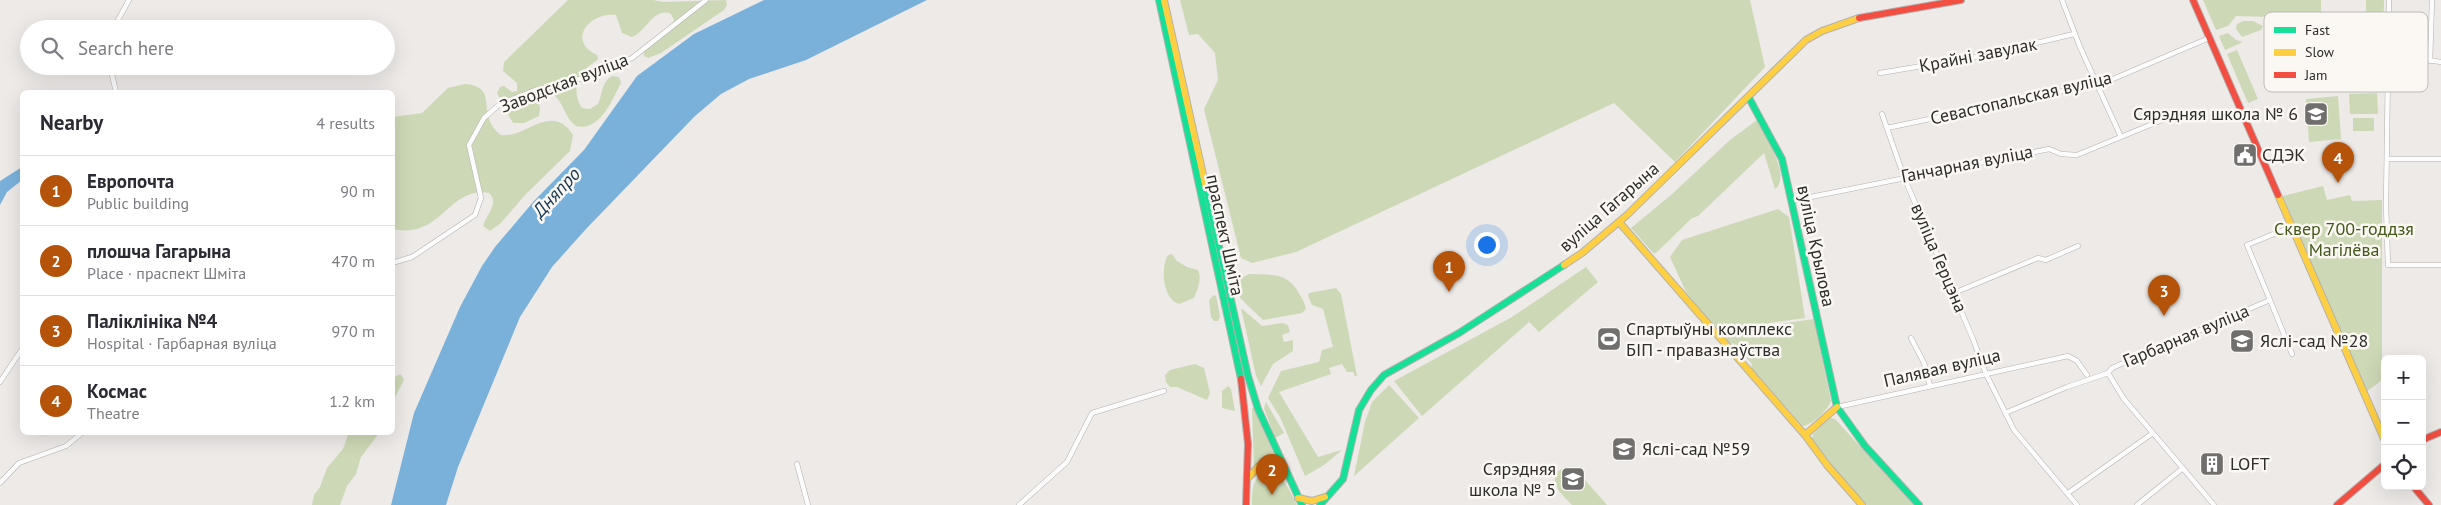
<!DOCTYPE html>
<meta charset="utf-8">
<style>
body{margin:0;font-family:"PT Sans",sans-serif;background:#f7f7f7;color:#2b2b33}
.controls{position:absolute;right:15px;bottom:15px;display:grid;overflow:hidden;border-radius:8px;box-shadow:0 5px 20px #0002}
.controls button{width:45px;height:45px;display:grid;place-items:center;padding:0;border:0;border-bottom:1px solid #e1e1e2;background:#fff;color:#2b2b33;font:25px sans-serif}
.you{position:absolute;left:1486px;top:244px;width:18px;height:18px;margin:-12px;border:4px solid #fff;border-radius:50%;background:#1a73e8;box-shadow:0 0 0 8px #1a73e833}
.badge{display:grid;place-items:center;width:32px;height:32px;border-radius:50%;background:#b45309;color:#fff;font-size:16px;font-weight:700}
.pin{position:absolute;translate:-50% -41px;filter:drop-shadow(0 1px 2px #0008)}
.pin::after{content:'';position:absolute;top:26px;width:18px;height:15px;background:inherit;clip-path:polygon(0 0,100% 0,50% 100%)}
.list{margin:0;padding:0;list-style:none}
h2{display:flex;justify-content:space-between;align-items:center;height:65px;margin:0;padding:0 20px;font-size:21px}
h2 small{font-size:16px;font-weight:400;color:#7c7c81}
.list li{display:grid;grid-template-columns:32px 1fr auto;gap:15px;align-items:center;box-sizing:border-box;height:70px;padding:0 20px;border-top:1px solid #e1e1e2}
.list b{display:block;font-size:19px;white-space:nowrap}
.list p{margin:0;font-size:16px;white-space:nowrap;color:#7c7c81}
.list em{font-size:16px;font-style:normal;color:#7c7c81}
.icon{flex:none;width:28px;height:28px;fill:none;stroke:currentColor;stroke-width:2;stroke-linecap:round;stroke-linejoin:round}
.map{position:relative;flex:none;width:2441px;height:505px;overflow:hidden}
.search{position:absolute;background:#fff;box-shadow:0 5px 20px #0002;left:20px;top:20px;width:375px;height:55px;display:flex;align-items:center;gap:12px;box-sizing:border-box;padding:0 18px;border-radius:28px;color:#7c7c81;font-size:19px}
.panel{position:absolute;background:#fff;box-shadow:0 5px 20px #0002;left:20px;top:90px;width:375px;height:345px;border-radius:8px}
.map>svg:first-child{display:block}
</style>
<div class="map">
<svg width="2441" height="505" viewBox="0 0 2441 505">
<rect width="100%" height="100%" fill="#edeae8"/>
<path fill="#cdd8b6" d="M568,0H653L663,2L726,0L727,5L724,10L661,53L648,58L644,56V51L671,26L674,20L671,14C654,6 646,32 632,37L622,33L616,15C590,11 566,41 597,55L598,59C594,63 591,64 588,67C575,77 573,96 582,108L590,109L598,104C603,93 601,83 612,76L619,77L621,83C612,100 600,132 576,126C562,116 564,95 545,91L538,97L540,109L539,116L524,123H513L497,93L500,87L504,86L512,92L517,91V83L503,71L504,62Z
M1180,0H1750L1765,67L1675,162L1614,103L1296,252L1252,263L1241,258L1204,109L1218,80L1215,53L1198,34L1189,35Z
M2203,0H2321V38L2306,18L2236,16L2228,26L2216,30Z
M2366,0H2384L2383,48H2366Z
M2243,21H2253L2263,26L2261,30L2242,37L2236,29L2237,24Z
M2228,33L2236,40L2243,42L2225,50L2219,36Z
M2237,50L2258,99L2248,103L2227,54Z
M465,84C501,87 474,114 501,135C526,139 551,101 573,135L570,151L525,195L500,224L490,231L483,226C486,215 500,203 489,193C448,186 442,240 393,229V117L422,113L448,88Z
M2377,93L2378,114H2350L2349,94Z
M2338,96L2341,139L2309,142L2306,99Z
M2353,118H2374V131H2353Z
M1757,120C1764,134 1792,176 1775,189L1764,153L1698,216L1692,218L1656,253H1653L1631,228L1671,195L1730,140Z
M2323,186L2327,200L2350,195L2352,201L2382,200V380L2366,392L2283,196Z
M1778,209L1789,217L1805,318L1733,328L1714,327L1686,292L1670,257L1682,240Z
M1172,254L1177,261L1187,267L1198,270C1202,279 1198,289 1194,298L1179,304C1163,299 1160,269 1168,255Z
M1586,267L1598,282L1539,332L1529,322L1422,416L1394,381L1512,317Z
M1249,274C1272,275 1288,272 1300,295C1303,300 1305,304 1306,309L1302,313L1263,320L1241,299L1237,292L1241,278Z
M1336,288L1341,294L1357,376H1355L1353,372H1347L1342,364L1329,368L1331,374L1279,392L1318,457L1342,450L1324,465L1305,476L1280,417L1268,398L1281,371L1319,362L1322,350L1333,347L1323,309L1312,305L1308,296L1309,293Z
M1214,295L1216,296L1220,316L1218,321H1214L1211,317L1209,300Z
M1241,308L1262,326L1282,323L1288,325L1290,332L1282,335L1284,342L1293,340V351L1273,364L1261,386L1256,376Z
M1814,319L1831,401C1828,410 1812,425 1803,426L1751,368L1752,364L1733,343L1730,344L1719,333Z
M1195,364L1204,368L1210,393L1207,400L1177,387H1170L1166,382L1165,375L1170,370Z
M400,374L404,379L403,382L393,401V378Z
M1389,385L1419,418L1354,476L1365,422L1372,402Z
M1228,386L1231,389L1235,411L1222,408V391Z
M1266,402L1284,433L1275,438L1264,408Z
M1254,407L1277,462H1265L1254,467L1252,409Z
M1830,418L1835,419L1914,505H1867L1811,442L1813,434Z
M349,432L379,433L361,457L356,474L347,486L340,505H312L314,495L320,487L327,468L343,449Z
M1572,468L1578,472L1607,505H1572C1565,497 1549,485 1557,473C1560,468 1566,467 1572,468Z
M1265,471C1284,473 1289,490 1297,505H1252C1252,490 1252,480 1265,471Z"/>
<path fill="#7ab1db" d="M764,0H927L806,60L749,79L721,94L695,116L586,229L552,267L520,317L458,467L446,505H391L414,413L460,307L482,266L495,247L534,201L584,150L637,76L694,34Z
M22,167V180L7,192L0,205V181Z"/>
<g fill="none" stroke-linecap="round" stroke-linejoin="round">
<path stroke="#7ab1db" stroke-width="1" d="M85,72L86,66"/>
<defs>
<path id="street" d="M2062,0L2080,47L2121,137
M2389,0L2386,205L2388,265H2441
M113,29L129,0
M2389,54L2441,62
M2430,61L2432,0
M110,66L116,92
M1880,73L1982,56L2074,34
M1882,114L1904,177L1973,339L1986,374L2014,430L2077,505
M1887,128L2106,82L2209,38
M2387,159H2441
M1791,201L2049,149L2061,154L2077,155L2167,118
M392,263L412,257L475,215L481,198L469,145L484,118L500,104L533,91L584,78L632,58L706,0
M1954,293L2038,258L2046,260L2078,246
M2270,300L2292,354
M1911,338L1924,363L1930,386
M2108,373L2124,399L2214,505
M0,382L22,349
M1837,407L2068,356L2077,361L2087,375
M2005,413L2067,387L2108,373L2112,368L2270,300L2247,245L2291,227
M797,464L808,505
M0,483L19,463L66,446L83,432
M2068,493L2153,433
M1019,505L1067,462L1092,413L1164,391
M2137,505L2183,468"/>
<path id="fast" d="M1159,0L1241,379
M1749,98L1782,159L1837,407L1865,446L1919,505
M1206,188L1248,376L1258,409L1302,505
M1320,505L1343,479L1359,410L1371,390L1384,375L1459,333L1564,265"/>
<path id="slow" d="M1164,0L1206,188
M2278,195L2385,441
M1619,222L1805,435L1827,465L1862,505
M1564,265L1582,253L1627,215L1806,40L1822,31L1859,18
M1805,435L1837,407
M1247,479L1259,466H1277L1284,470
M1298,498L1312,501L1325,497"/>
<path id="jam" d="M2193,0L2278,195
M1859,18L1961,0
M1241,379L1248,444L1246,505
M2422,440L2441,432
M2413,486L2429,505
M2337,505L2385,464"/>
</defs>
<use href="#street" stroke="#b3b1af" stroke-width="5.5"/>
<use href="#fast" stroke="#b3b1af" stroke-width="8"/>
<use href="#slow" stroke="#b3b1af" stroke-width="8"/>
<use href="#jam" stroke="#b3b1af" stroke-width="8"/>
<use href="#street" stroke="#fcfcfc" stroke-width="4.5"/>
<use href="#fast" stroke="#16e098" stroke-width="6"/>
<use href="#slow" stroke="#ffcf43" stroke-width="6"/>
<use href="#jam" stroke="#f24e42" stroke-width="6"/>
</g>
<defs>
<symbol id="school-square" viewBox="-11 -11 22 22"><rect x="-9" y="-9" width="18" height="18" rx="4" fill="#716f6d" stroke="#fbf8f4"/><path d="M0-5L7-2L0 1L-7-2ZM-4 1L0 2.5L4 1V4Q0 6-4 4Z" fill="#fff"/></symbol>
<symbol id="civic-square" viewBox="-11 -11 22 22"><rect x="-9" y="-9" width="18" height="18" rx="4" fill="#716f6d" stroke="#fbf8f4"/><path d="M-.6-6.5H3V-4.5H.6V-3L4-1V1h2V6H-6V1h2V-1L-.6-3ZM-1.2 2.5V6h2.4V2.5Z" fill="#fff"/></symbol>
<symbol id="stadium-square" viewBox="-11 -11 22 22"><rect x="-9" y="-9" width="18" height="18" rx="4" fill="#716f6d" stroke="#fbf8f4"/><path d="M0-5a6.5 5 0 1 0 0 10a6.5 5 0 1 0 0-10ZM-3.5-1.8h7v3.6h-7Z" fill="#fff"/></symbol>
<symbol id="building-square" viewBox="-11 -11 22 22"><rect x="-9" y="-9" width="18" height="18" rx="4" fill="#716f6d" stroke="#fbf8f4"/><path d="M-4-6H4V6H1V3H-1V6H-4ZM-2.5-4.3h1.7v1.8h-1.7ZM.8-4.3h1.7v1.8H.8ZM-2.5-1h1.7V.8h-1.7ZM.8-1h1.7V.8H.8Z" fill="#fff"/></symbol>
</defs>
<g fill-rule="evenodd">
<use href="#school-square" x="2302" y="100" width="28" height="28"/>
<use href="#civic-square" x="2231" y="141" width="28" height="28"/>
<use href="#stadium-square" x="1595" y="325" width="28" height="28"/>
<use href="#school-square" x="2228" y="327" width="28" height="28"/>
<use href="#school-square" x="1610" y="435" width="28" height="28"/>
<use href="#building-square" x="2198" y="450" width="28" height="28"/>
<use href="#school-square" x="1559" y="465" width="28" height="28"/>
</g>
<g text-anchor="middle" stroke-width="5" stroke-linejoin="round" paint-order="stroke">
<g font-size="18" fill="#2e2d2b" stroke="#fbf8f4">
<text transform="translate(1978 55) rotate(-11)" y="6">Крайні завулак</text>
<text transform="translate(564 83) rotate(-21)" y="6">Заводская вуліца</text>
<text transform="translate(2021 98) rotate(-13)" y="6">Севастопальская вуліца</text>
<text transform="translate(1967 164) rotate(-11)" y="6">Ганчарная вуліца</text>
<text transform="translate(1609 207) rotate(-41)" y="6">вуліца Гагарына</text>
<text transform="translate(1225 235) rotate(78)" y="6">праспект Шміта</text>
<text transform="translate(1816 246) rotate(78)" y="6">вуліца Крылова</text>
<text transform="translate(1939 258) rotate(67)" y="6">вуліца Герцэна</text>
<text transform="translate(2186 336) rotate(-23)" y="6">Гарбарная вуліца</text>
<text transform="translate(1942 368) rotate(-13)" y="6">Палявая вуліца</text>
</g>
<g font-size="18" fill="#2e2d2b" stroke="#fbf8f4" text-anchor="start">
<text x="2298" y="120" text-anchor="end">Сярэдняя школа № 6</text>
<text x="2262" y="161">СДЭК</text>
<text x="1626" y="335">Спартыўны комплекс<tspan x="1626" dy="21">БІП - правазнаўства</tspan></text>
<text x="2260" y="347">Яслі-сад №28</text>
<text x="1642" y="455">Яслі-сад №59</text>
<text x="2230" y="470">LOFT</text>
<text x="1556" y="475" text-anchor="end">Сярэдняя<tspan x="1556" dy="21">школа № 5</tspan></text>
</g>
<g font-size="18" fill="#44591b" stroke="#fbf8f4">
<text x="2344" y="235">Сквер 700-годдзя<tspan x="2344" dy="21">Магілёва</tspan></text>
</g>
<g font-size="19" font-style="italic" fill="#163852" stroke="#fbf8f4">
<text transform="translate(556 192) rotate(-47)" y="7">Дняпро</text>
</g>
</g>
<rect x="2264" y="12" width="164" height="80" rx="8" fill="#fbf8f4" stroke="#bebbb8" stroke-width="1"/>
<rect x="2274" y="27" width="22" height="6" fill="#16e098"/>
<rect x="2274" y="49" width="22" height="7" fill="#ffcf43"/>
<rect x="2274" y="72" width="22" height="6" fill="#f24e42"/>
<g font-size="14" fill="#2e2d2b">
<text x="2305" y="35">Fast</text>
<text x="2305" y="57">Slow</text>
<text x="2305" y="80">Jam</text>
</g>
</svg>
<div class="controls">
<button>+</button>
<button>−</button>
<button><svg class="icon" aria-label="locate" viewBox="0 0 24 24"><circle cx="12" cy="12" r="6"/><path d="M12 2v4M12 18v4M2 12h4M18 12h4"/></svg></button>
</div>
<div class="you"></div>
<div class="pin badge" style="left:1449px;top:292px">1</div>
<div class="pin badge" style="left:1272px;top:495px">2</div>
<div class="pin badge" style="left:2164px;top:316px">3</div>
<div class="pin badge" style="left:2338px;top:183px">4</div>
<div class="search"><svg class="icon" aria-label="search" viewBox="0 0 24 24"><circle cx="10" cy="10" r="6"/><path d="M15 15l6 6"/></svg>Search here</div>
<section class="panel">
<h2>Nearby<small>4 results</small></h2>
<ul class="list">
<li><span class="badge">1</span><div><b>Европочта</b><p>Public building</p></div><em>90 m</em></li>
<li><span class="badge">2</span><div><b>плошча Гагарына</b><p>Place · праспект Шміта</p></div><em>470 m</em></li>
<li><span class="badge">3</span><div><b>Паліклініка №4</b><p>Hospital · Гарбарная вуліца</p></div><em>970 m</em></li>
<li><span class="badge">4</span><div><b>Космас</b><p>Theatre</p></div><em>1.2 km</em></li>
</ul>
</section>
</div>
